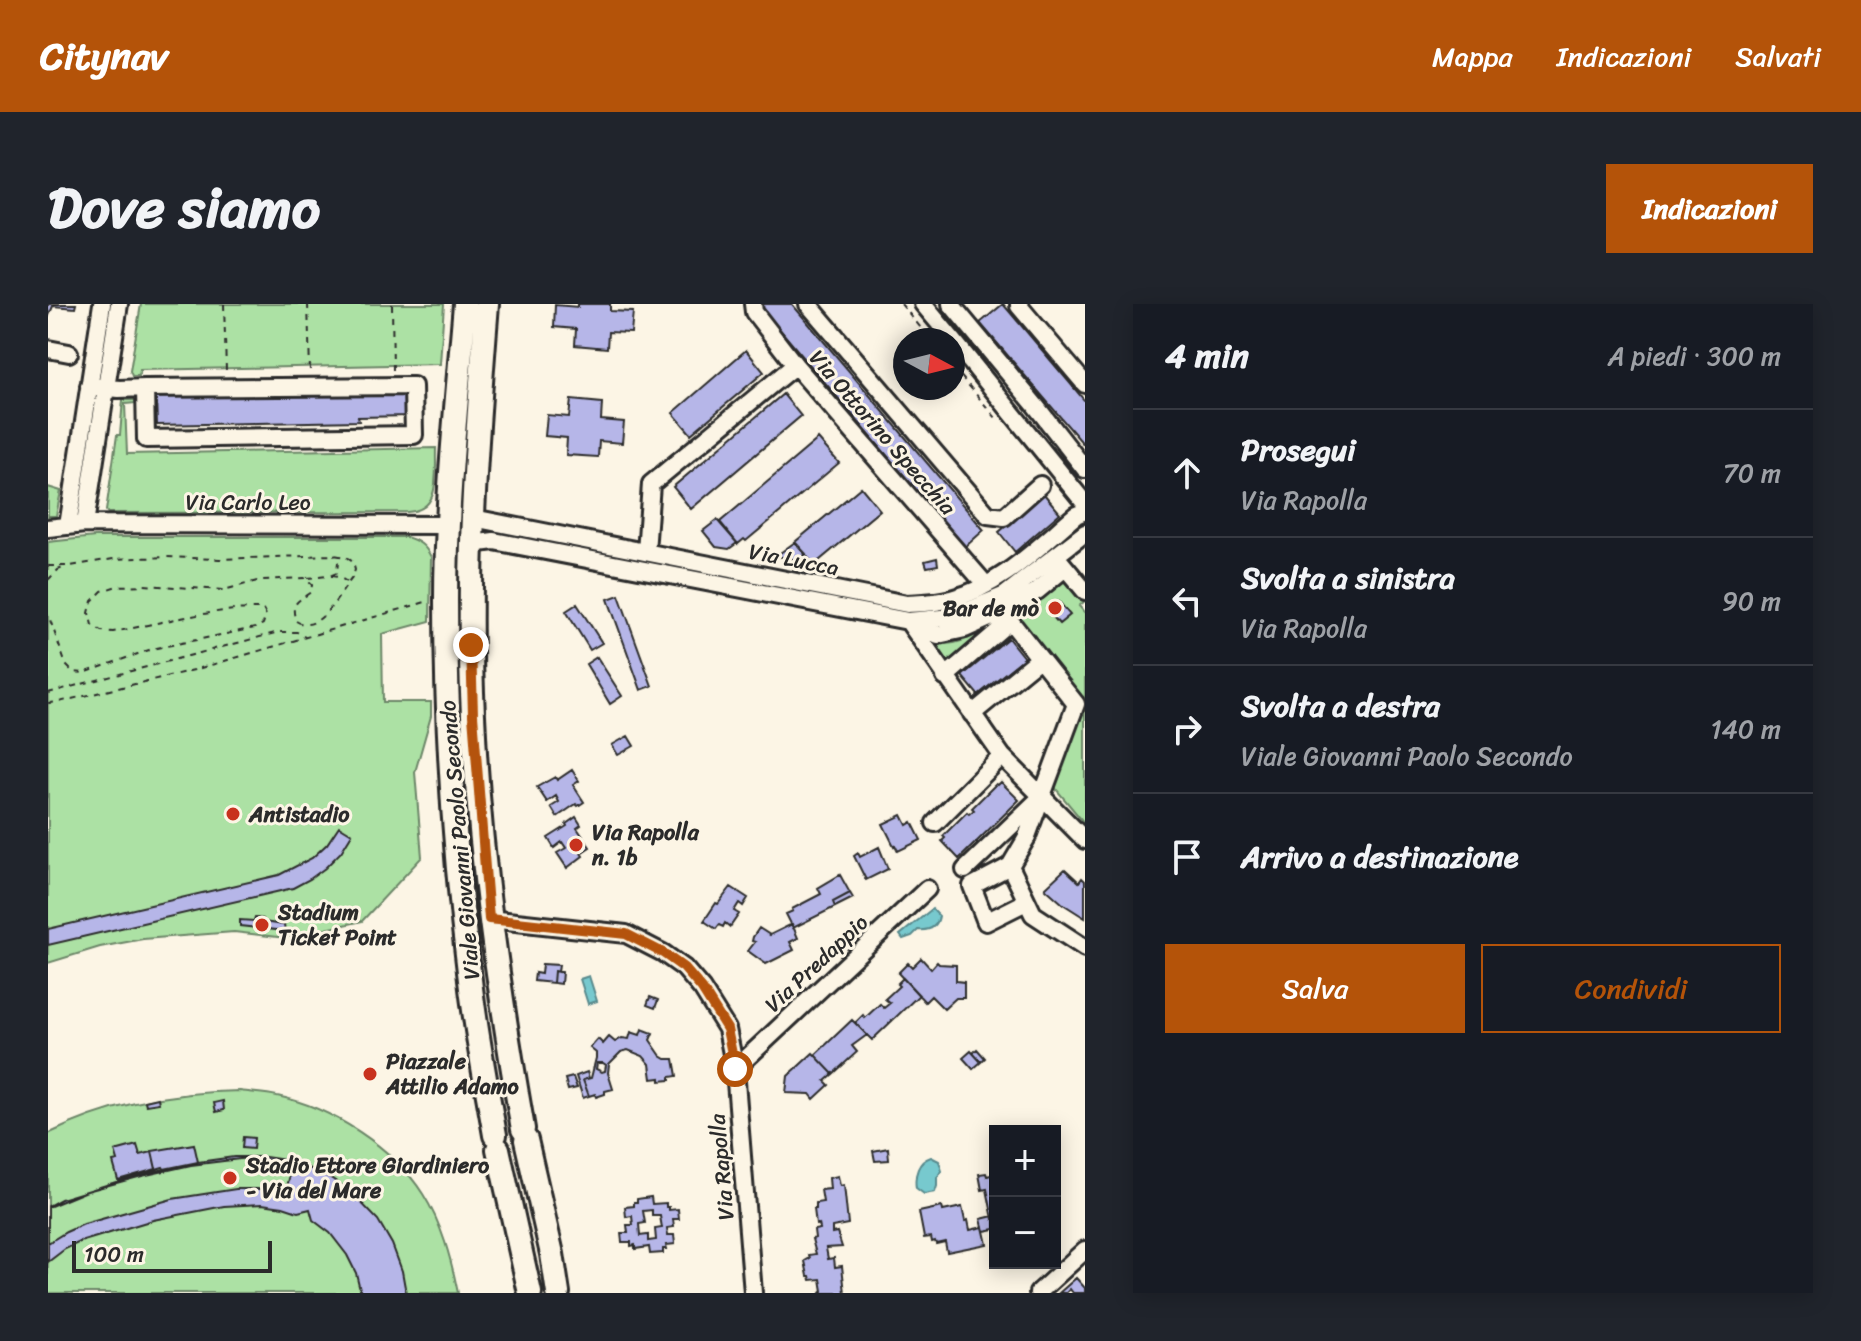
<!DOCTYPE html>
<html lang="it">
<meta charset="utf-8">
<style>
body{margin:0;font-family:Sriracha,sans-serif;background:#20242c;color:#f1f3f6}
.controls{position:absolute;right:24px;bottom:24px;display:grid;overflow:hidden;border-radius:0px;box-shadow:0 4px 20px #0003}
.controls button{width:72px;height:72px;display:grid;place-items:center;padding:0;border:0;border-bottom:2px solid #363941;background:#171b24;color:#f1f3f6;font:40px sans-serif}
.compass{position:absolute;left:845px;top:24px;width:72px;height:72px;border-radius:50%;background:#171b24;box-shadow:0 4px 20px #0003;rotate:97deg}
.scale{position:absolute;left:24px;bottom:20px;width:200px;box-sizing:border-box;padding-left:8px;border:4px solid #2b2b2b;border-top:0;font-size:22px;line-height:28px;white-space:nowrap;color:#2b2b2b;-webkit-text-stroke:6px #fcf5e5;paint-order:stroke}
.stop{position:absolute;width:24px;height:24px;margin:-18px;border:6px solid #b45309;border-radius:50%;background:#fff}
.stop.end{background:#b45309;border-color:#fff;box-shadow:0 2px 8px #0008}
.list{margin:0;padding:0;list-style:none}
h2{display:flex;justify-content:space-between;align-items:center;height:104px;margin:0;padding:0 32px;font-size:34px}
h2 small{font-size:26px;font-weight:400;color:#9ea1a6}
.list li{display:grid;grid-template-columns:52px 1fr auto;gap:24px;align-items:center;box-sizing:border-box;height:128px;padding:0 32px;border-top:2px solid #363941}
.list b{display:block;font-size:30px;white-space:nowrap}
.list p{margin:0;font-size:26px;white-space:nowrap;color:#9ea1a6}
.list em{font-size:26px;font-style:normal;color:#9ea1a6}
.actions{display:flex;gap:16px;padding:24px 32px}
.actions a{flex:1;padding:18px 0;border:2px solid #b45309;border-radius:0px;text-align:center;font-size:28px;color:#b45309}
.actions .main{background:#b45309;color:#fff}
.icon{flex:none;width:44px;height:44px;fill:none;stroke:currentColor;stroke-width:2;stroke-linecap:round;stroke-linejoin:round}
.map{position:relative;flex:none;width:1037px;height:989px;overflow:hidden;border-radius:0px}
header{display:flex;align-items:center;gap:48px;box-sizing:border-box;height:112px;padding:0 40px;background:#b45309;color:#fff}
header strong{font-size:38px}
nav{display:flex;gap:44px;margin-inline-start:auto;font-size:28px}
.intro{display:flex;align-items:center;justify-content:space-between;box-sizing:border-box;height:192px;padding:0 48px}
h1{margin:0;font-size:56px}
.button{padding:20px 36px;border-radius:0px;background:#b45309;color:#fff;font-size:28px;font-weight:700}
main{display:flex;gap:48px;padding:0 48px}
aside{flex:1;background:#171b24;border-radius:0px;box-shadow:0 4px 20px #0003}
.map>svg:first-child{display:block}
</style>
<header>
<strong>Citynav</strong>
<nav><a>Mappa</a><a>Indicazioni</a><a>Salvati</a></nav>
</header>
<div class="intro"><h1>Dove siamo</h1><a class="button">Indicazioni</a></div>
<main>
<div class="map">
<svg width="1037" height="989" viewBox="0 0 1037 989">
<rect width="100%" height="100%" fill="#fcf5e5"/>
<filter id="ink" filterUnits="userSpaceOnUse"><feTurbulence type="fractalNoise" baseFrequency=".0125" numOctaves="2"/><feDisplacementMap in="SourceGraphic" scale="16" xChannelSelector="R" yChannelSelector="G"/><feConvolveMatrix kernelMatrix="1 2 1 2 8 2 1 2 1" color-interpolation-filters="sRGB"/></filter>
<g filter="url(#ink)">
<path fill="#ace1a4" stroke="#6c8668" stroke-width="2" d="M93,0H396L392,60L92,66L91,72H84L82,67Z
M75,96H87V99L77,100L79,150L388,144C387,171 394,206 359,208L60,209L58,207L69,131H72Z
M0,183L13,187L8,212H0Z
M47,233H358C371,237 377,241 383,253L382,317L334,330L335,398H383V412L367,468L374,553L314,617L238,634L186,628L95,635L52,643L0,659V238Z
M1017,274L1037,294V297L1031,302L1037,309V398L969,317L970,309Z
M949,314L951,315L900,361H898L887,340C916,342 928,330 949,314Z
M1037,399V520L1008,485L1007,481Z
M192,787C205,789 217,789 229,792C283,803 346,844 375,890C394,920 403,955 410,989H0V830C60,800 125,788 192,787Z"/>
<path fill="#77c9ce" stroke="#598a8d" stroke-width="2" d="M884,605L891,612C889,624 881,627 870,626L864,632L855,635L852,631Z
M541,672L549,697L540,700L532,675Z
M883,853L891,857L894,867L889,874V882L887,888L876,890L868,884C866,871 870,857 883,853Z"/>
<path fill="#b6b6e8" stroke="#2b2b2b" stroke-width="2" fill-rule="evenodd" d="M0,0H28L27,4L5,2L0,14Z
M530,0H562V7L585,8L583,29L560,28L559,44L527,41L528,25L506,23L507,1L530,3Z
M710,0H744L936,226L917,243Z
M955,0L1037,97V142L932,19Z
M698,46L716,68L643,130L625,109Z
M330,88V91H338V89L360,88L361,112L310,113L311,117L109,121L108,93Z
M735,90L753,112L643,205L625,183Z
M523,96L554,99L553,116L576,118L574,139L551,137L550,153L518,151L519,134L497,132L499,111L521,113Z
M770,135L791,159L698,237L696,235L690,240L672,218Z
M813,183L832,206L766,261L747,238Z
M996,190L1012,209L967,248L951,228Z
M669,216L689,239L681,245L668,243L655,227Z
M747,238L758,250L751,256L728,252Z
M889,254L890,261L879,263L877,257Z
M571,291L604,382L593,386L560,295Z
M1011,298L1022,311L1011,320L1000,307Z
M529,300L554,339L542,346L518,307Z
M960,334L976,354L930,391L914,372Z
M549,353L574,392L562,400L538,360Z
M580,432L586,442L570,451L564,441Z
M524,466L531,477L525,481L536,498L530,502L528,500L509,513L503,503L511,498L508,492L499,498L489,483L507,473L509,476Z
M953,478L971,496L911,555L894,537L897,534L895,532L919,508L921,510L926,506L924,504L948,480L950,481Z
M854,511L859,521L864,518L873,536L850,547L847,541L846,542L835,520Z
M528,513L533,521L529,524L542,543L533,549L535,552L519,564L509,549L518,544L514,538L506,544L500,534L519,522L518,520Z
M291,522L304,530L293,548L277,564L262,575L245,584L0,641V625L231,571L264,554L279,540Z
M831,543L840,565L818,576L806,552L810,549L812,553Z
M1017,565L1031,578L1034,574L1037,577V614L1015,600L997,584Z
M792,571L802,589L785,598L787,603L745,624L738,610L745,607L744,605L773,590L770,584Z
M683,583L700,594L695,602L691,599L686,607L691,610L682,623L677,619L675,623L671,621L668,625L656,617L668,599L670,600Z
M802,589L805,594L787,603L785,598Z
M207,614L215,615V618L236,621L237,627L192,622V616L206,617Z
M744,620L750,634L742,638L746,646L718,660L700,647L707,638L704,637L705,633L711,624L722,631Z
M873,654L883,665L889,658L891,660L908,661V677L916,678V694H908L896,705L883,692L877,698L850,669L860,659L864,663Z
M494,660L511,661L510,668L506,667L505,679L486,677L487,669L493,670Z
M506,667L514,668L513,680L505,679Z
M855,674L871,691L824,736L807,719L815,711L817,714L832,700L836,704L842,699L837,695L851,682L849,680Z
M602,693L610,696L607,704L599,701Z
M804,716L819,731L804,742L809,748L785,770L767,751Z
M594,725L605,729L602,736L613,752L618,755H626L629,772L622,773V776L612,777V774L604,775L602,760L595,752L580,746L573,748L561,760L560,769L565,785L557,787V790L548,793L547,790L541,792L535,776L543,774L548,754V749L542,744L550,735L555,740L561,733L567,738L574,734L581,735L583,728L592,731ZM549,759H555L558,761L557,767L554,768L548,765Z
M929,745L937,754L933,758L925,749Z
M923,747L933,758L925,765L915,754Z
M765,749L785,770L777,777L781,781L766,795L762,790L738,789L740,772Z
M539,768L541,774L535,776L541,792L535,794L528,772Z
M525,773L529,784L520,786L517,775Z
M110,794L111,799L98,801L97,797Z
M175,797L176,806L168,808L166,799Z
M195,833L206,834L205,845L194,844Z
M146,840L150,858L116,865L115,863L108,865L104,847Z
M89,841L92,851L104,848L108,865L70,876L65,858L70,857L67,847Z
M840,844L841,856L827,857L825,847Z
M186,853H217L245,857L238,888L215,885H188L124,895L36,920L18,928L0,939V902L13,895L94,870L150,858Z
M200,854L232,857L256,862L281,873L302,887L330,916L344,940L354,967L358,989H313L308,969L299,951L282,929L265,916L262,905L250,908L235,903L214,900L176,902L105,916L32,938L17,945L0,958V903L5,901L39,887L94,872L143,861Z
M938,869L939,872L947,870V914L945,915L939,885L934,886L931,870Z
M790,872L792,882L796,881L800,920L784,923V929L789,928L794,943L778,944L780,955L786,954L787,963L794,962L797,989H773L775,987L773,975L763,976L762,972H760L757,957L762,954L761,951L768,950L764,935L767,934L766,926L772,925L771,920L768,921L766,905H768V899L775,898L773,886L782,885L781,874Z
M603,893L604,900L618,899V903H621V906L630,905L631,915H625L626,923L619,924L620,931H626L627,940L618,941L619,945H615V949L602,950L601,943L587,945V941L583,942V938H574L573,929H580L579,921H585L584,912L578,913L577,903L586,902V898H589V895ZM604,906V912H612L614,924L607,925L608,936L600,937V931L592,932L591,920L597,919L595,907Z
M894,903L895,907L914,903L917,917L920,916L922,926L935,923L939,940L899,948L897,938L888,940L887,937L884,938L883,933L876,934L871,908Z
M945,912V915L947,914V925L936,927L933,915Z
M1028,974L1037,984V989H1025L1022,985L1018,989H1011Z"/>
<g fill="none" stroke-linecap="round" stroke-linejoin="round">
<defs>
<path id="minor" d="M705,0L706,8L747,61L938,281
M760,0L940,211L956,213L992,181
M875,0L905,36
M903,0L987,101L1037,165
M971,0V2L1037,80
M905,36L1035,197
M0,45L21,49
M41,82L71,85L97,84L365,82L366,131L98,135L97,84
M425,214L859,300C874,299 889,299 903,295C952,283 991,242 1028,211L1035,208
M37,220L71,0
M20,222L54,0
M0,224L37,220L400,221
M424,240L446,237L860,317L905,313L957,291L1037,229
M598,248L603,180L747,61
M1012,257L1037,287
M955,308L1028,400L978,535L962,562L985,610L1037,644
M860,317L954,452L1037,536
M861,318L890,331L917,325L955,308L989,287L1017,264
M897,373L962,317
M924,410L991,355
M887,519L954,452
M962,562L924,582L938,618L978,598
M917,566L990,496
M441,615L578,630L615,649L636,664L654,685L679,725L687,765L705,989
M687,765L879,585
M990,989L1037,946"/>
<path id="major" d="M417,0C409,98 398,197 398,296C398,423 406,550 422,676C428,728 438,780 447,831
M439,0C428,137 418,274 425,411C431,550 451,688 475,825
M478,836L504,950L510,989
M450,845L482,989"/>
</defs>
<use href="#minor" stroke="#2b2b2b" stroke-width="22"/>
<use href="#major" stroke="#2b2b2b" stroke-width="28"/>
<path stroke="#2b2b2b" stroke-width="2" stroke-dasharray="6 6" stroke-linecap="butt" d="M176,0L178,67
M260,0L262,67
M344,0L345,67
M853,0L883,36
M905,63L948,114
M0,262H22L65,255L119,253L171,255L286,251L298,253L305,258L307,266L304,274C291,290 271,332 248,317C242,299 249,298 263,288L264,281L257,274L213,276L176,286L96,281L69,282L54,287L44,297L41,309L44,321L53,327L65,328C113,319 166,304 215,305L218,311L215,320L207,324L104,345L36,369L25,368L18,361L0,310
M283,272L291,273L299,278
M259,274L281,272L289,269L290,258L286,251
M0,276L10,266L17,263
M0,389L231,328H249L257,333
M0,399L11,398L146,366L381,297"/>
<use href="#minor" stroke="#fcf5e5" stroke-width="16"/>
<use href="#major" stroke="#fcf5e5" stroke-width="22"/>
</g>
</g>
<g fill="none" stroke-linecap="round" stroke-linejoin="round" filter="url(#ink)">
<path stroke="#b45309" stroke-width="10" d="M423,341L425,411L441,615L578,630L615,649L636,664L654,685L679,725L687,765"/>
</g>
<g fill="#c8321e" stroke="#fcf5e5" stroke-width="3">
<circle cx="1007" cy="304" r="8"/>
<circle cx="185" cy="510" r="8"/>
<circle cx="528" cy="541" r="8"/>
<circle cx="214" cy="621" r="8"/>
<circle cx="322" cy="770" r="8"/>
<circle cx="182" cy="874" r="8"/>
</g>
<g text-anchor="middle" stroke-width="6" stroke-linejoin="round" paint-order="stroke">
<g font-size="22" fill="#2b2b2b" stroke="#fcf5e5">
<text transform="translate(835 128) rotate(49)" y="8">Via Ottorino Specchia</text>
<text x="200" y="206">Via Carlo Leo</text>
<text transform="translate(746 255) rotate(11)" y="8">Via Lucca</text>
<text transform="translate(411 536) rotate(-95)" y="8">Viale Giovanni Paolo Secondo</text>
<text transform="translate(768 659) rotate(-43)" y="8">Via Predappio</text>
<text transform="translate(673 863) rotate(-95)" y="8">Via Rapolla</text>
</g>
<g font-size="22" font-weight="bold" fill="#2b2b2b" stroke="#fcf5e5" text-anchor="start">
<text x="991" y="312" text-anchor="end">Bar de mò</text>
<text x="201" y="518">Antistadio</text>
<text x="544" y="536">Via Rapolla<tspan x="544" dy="25">n. 1b</tspan></text>
<text x="230" y="616">Stadium<tspan x="230" dy="25">Ticket Point</tspan></text>
<text x="338" y="765">Piazzale<tspan x="338" dy="25">Attilio Adamo</tspan></text>
<text x="198" y="869">Stadio Ettore Giardiniero<tspan x="198" dy="25">- Via del Mare</tspan></text>
</g>
</g>
</svg>
<div class="controls">
<button>+</button>
<button>−</button>
</div>
<svg class="compass" viewBox="-18 -18 36 36"><path d="M0-13l5 13h-10z" fill="#e53935"/><path d="M0 13l5-13h-10z" fill="#9ea1a6"/></svg>
<div class="scale">100 m</div>
<div class="stop" style="left:687px;top:765px"></div>
<div class="stop end" style="left:423px;top:341px"></div>
</div>
<aside>
<h2>4 min<small>A piedi · 300 m</small></h2>
<ul class="list">
<li><svg class="icon" aria-label="ahead" viewBox="0 0 24 24"><path d="M12 20V5M6 11l6-6 6 6"/></svg><div><b>Prosegui</b><p>Via Rapolla</p></div><em>70 m</em></li>
<li><svg class="icon" aria-label="left" viewBox="0 0 24 24"><path d="M17 20v-9H6M10 6l-5 5 5 5"/></svg><div><b>Svolta a sinistra</b><p>Via Rapolla</p></div><em>90 m</em></li>
<li><svg class="icon" aria-label="right" viewBox="0 0 24 24"><path d="M7 20v-9h11M14 6l5 5-5 5"/></svg><div><b>Svolta a destra</b><p>Viale Giovanni Paolo Secondo</p></div><em>140 m</em></li>
<li><svg class="icon" aria-label="arrive" viewBox="0 0 24 24"><path d="M6 21V4h12l-3 4 3 4H6"/></svg><div><b>Arrivo a destinazione</b></div></li>
</ul>
<div class="actions"><a class="main">Salva</a><a>Condividi</a></div>
</aside>
</main>
